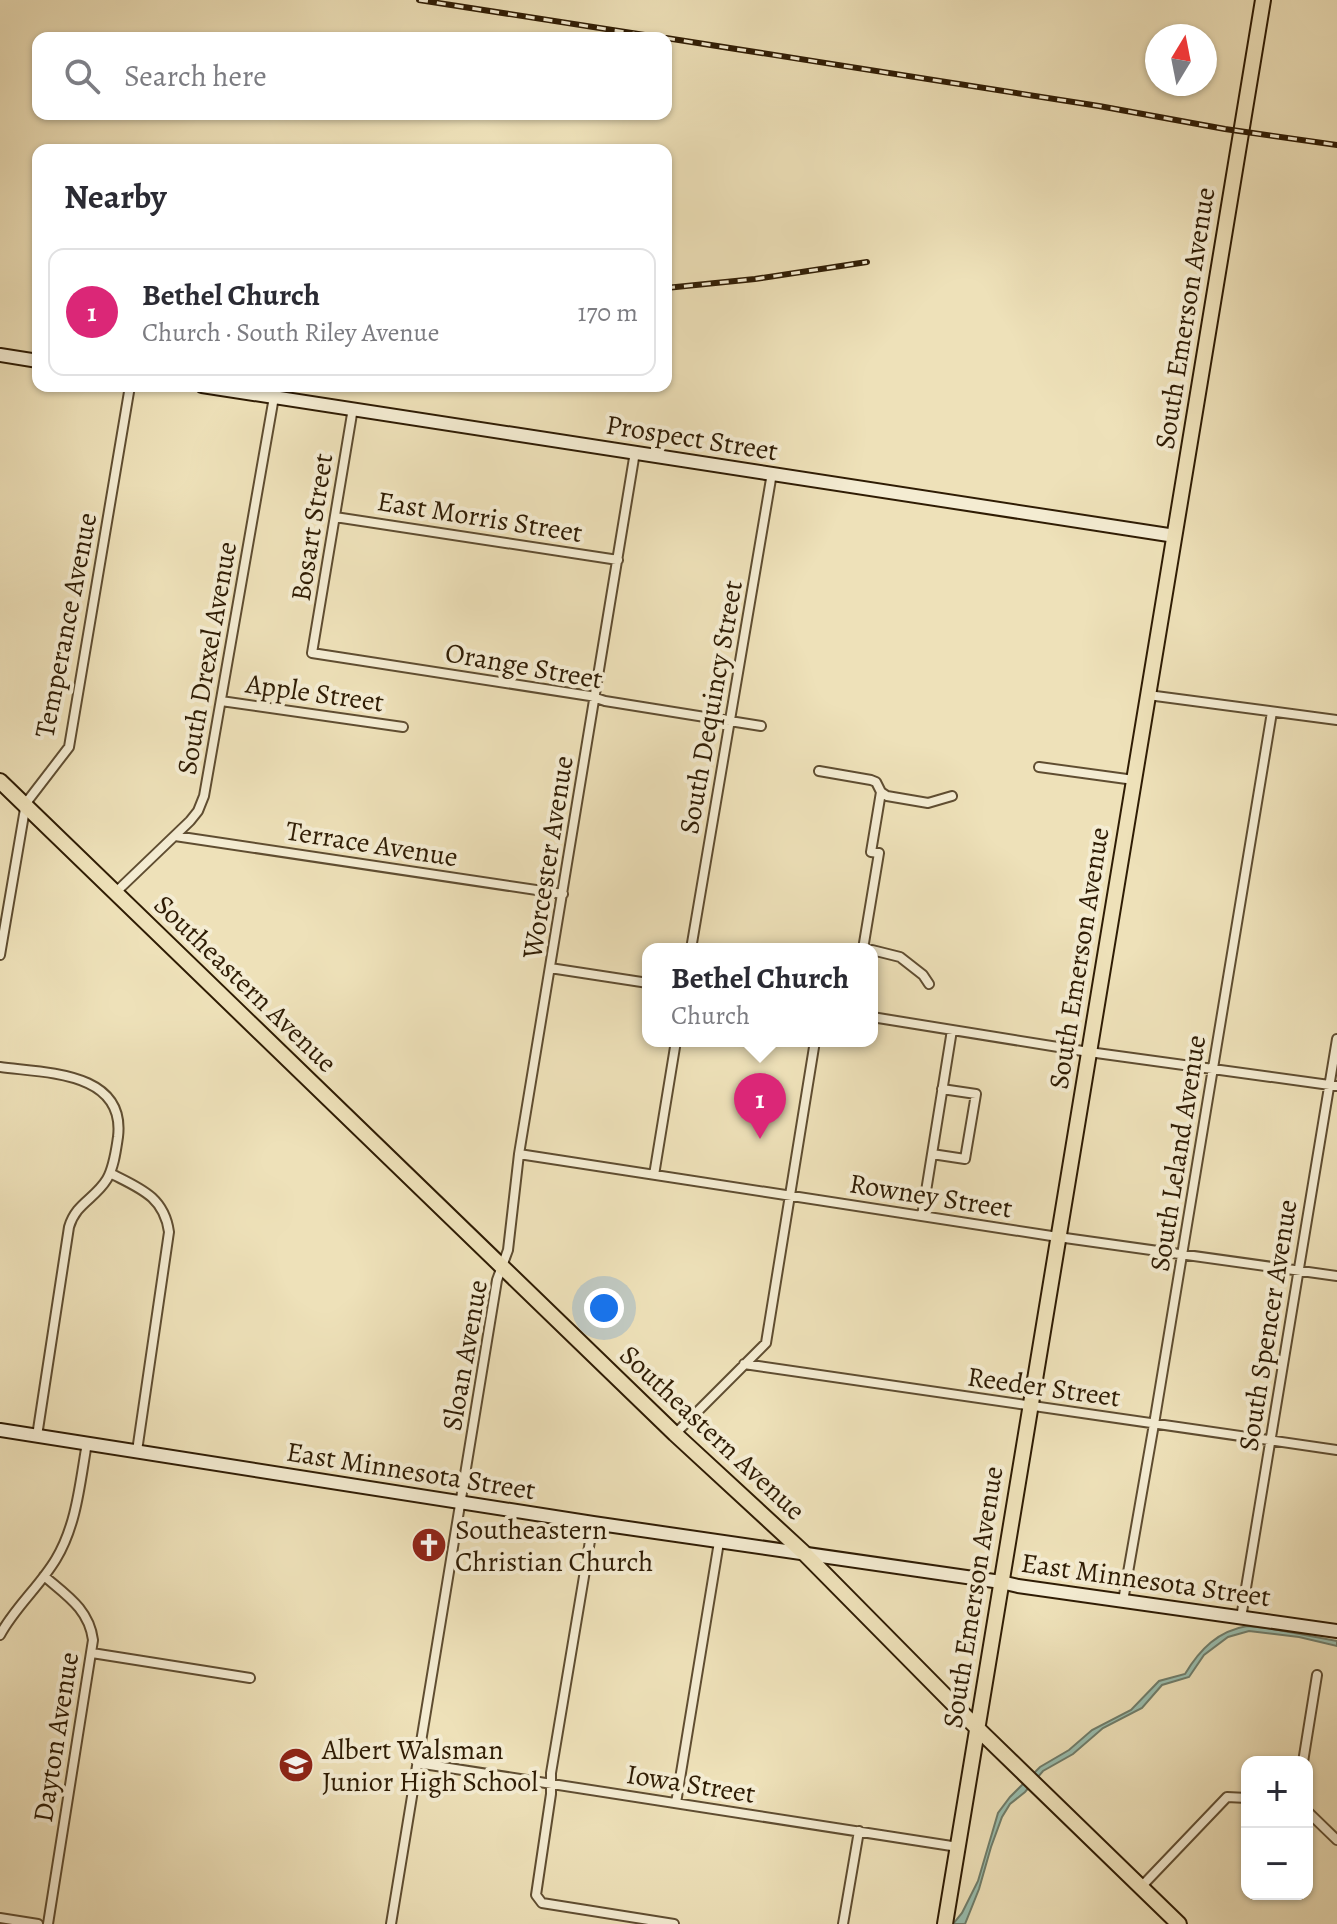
<!DOCTYPE html>
<meta charset="utf-8">
<style>
body{margin:0;font-family:Alegreya,serif;background:#f2f2f3;color:#2b2b33}
.controls{position:absolute;right:24px;bottom:24px;display:grid;overflow:hidden;border-radius:16px;box-shadow:0 2px 6px #0004}
.controls button{width:72px;height:72px;display:grid;place-items:center;padding:0;border:0;border-bottom:2px solid #e1e1e2;background:#fff;color:#2b2b33;font:40px sans-serif}
.compass{position:absolute;left:1145px;top:24px;width:72px;height:72px;border-radius:50%;background:#fff;box-shadow:0 2px 6px #0004;rotate:10deg}
.you{position:absolute;left:604px;top:1308px;width:28px;height:28px;margin:-20px;border:6px solid #fff;border-radius:50%;background:#1a73e8;box-shadow:0 0 0 12px #1a73e833}
.badge{display:grid;place-items:center;width:52px;height:52px;border-radius:50%;background:#db2777;color:#fff;font-size:26px;font-weight:700}
.pin{position:absolute;translate:-50% -66px;filter:drop-shadow(0 2px 4px #0008)}
.pin::after{content:'';position:absolute;top:42px;width:28px;height:24px;background:inherit;clip-path:polygon(0 0,100% 0,50% 100%)}
.popup{position:absolute;left:642px;top:943px;width:236px;height:104px;box-sizing:border-box;display:grid;place-content:center;border-radius:16px;background:#fff;filter:drop-shadow(0 2px 6px #0005);font-size:26px;white-space:nowrap;color:#7c7c81}
.popup b{font-size:30px;color:#2b2b33}
.popup::after{content:'';position:absolute;left:50%;top:100%;margin-left:-16px;border:16px solid transparent;border-top-color:#fff}
.list{margin:0;padding:0;list-style:none}
h2{display:flex;justify-content:space-between;align-items:center;height:104px;margin:0;padding:0 32px;font-size:34px}
h2 small{font-size:26px;font-weight:400;color:#7c7c81}
.list li{display:grid;grid-template-columns:52px 1fr auto;gap:24px;align-items:center;box-sizing:border-box;height:128px;margin:0 16px 16px;padding:0 16px;border:2px solid #e1e1e2;border-radius:16px}
.list b{display:block;font-size:30px;white-space:nowrap}
.list p{margin:0;font-size:26px;white-space:nowrap;color:#7c7c81}
.list em{font-size:26px;font-style:normal;color:#7c7c81}
.icon{flex:none;width:44px;height:44px;fill:none;stroke:currentColor;stroke-width:2;stroke-linecap:round;stroke-linejoin:round}
.map{position:relative;flex:none;width:1337px;height:1924px;overflow:hidden}
.search{position:absolute;background:#fff;box-shadow:0 2px 6px #0004;left:32px;top:32px;width:640px;height:88px;display:flex;align-items:center;gap:20px;box-sizing:border-box;padding:0 28px;border-radius:16px;color:#7c7c81;font-size:30px}
.panel{position:absolute;background:#fff;box-shadow:0 2px 6px #0004;left:32px;top:144px;width:640px;height:248px;border-radius:16px}
.map>svg:first-child{display:block}
</style>
<div class="map">
<svg width="1337" height="1924" viewBox="0 0 1337 1924">
<rect width="100%" height="100%" fill="#eee1b9"/>
<filter id="stains"><feTurbulence type="fractalNoise" baseFrequency=".0025" numOctaves="4"/><feColorMatrix values="0 0 0 0 .2 0 0 0 0 .09 0 0 0 0 .02 0 0 0 .5 -.17"/></filter>
<radialGradient id="worn" r=".72"><stop offset=".6" stop-color="#630" stop-opacity="0"/><stop offset="1" stop-color="#630" stop-opacity=".3"/></radialGradient>
<path fill="#99beaf" stroke="#6f7d6b" stroke-width="2" d="M1247,1626L1267,1628L1337,1641V1646L1299,1637L1249,1631L1228,1637L1204,1655L1189,1677L1162,1685L1142,1708L1103,1728L1073,1754L1043,1771L1025,1792L1010,1804L1002,1817L991,1847L979,1889L965,1924H953L962,1913L978,1881L998,1813L1010,1797L1040,1767L1069,1750L1092,1730L1131,1710L1159,1681L1185,1674C1200,1649 1218,1631 1247,1626Z"/>
<g fill="none" stroke-linecap="round" stroke-linejoin="round">
<defs>
<path id="street" d="M353,408L312,653L590,696L605,701L761,726
M335,517L618,560
M1148,695L1337,720
M221,701L403,727
M1039,767L1134,780
M819,771L871,780L876,782L881,792L887,796L928,803L952,796
M175,836L563,894
M116,892L190,821L198,811L204,796L274,397
M691,949L772,473
M863,949L879,853L871,852L881,792
M872,950L900,957L923,975L929,984
M0,955L26,803L69,747L130,386
M550,968L648,983
M872,1017L1089,1052L1337,1086
M0,1067C44,1073 126,1071 118,1137C116,1150 114,1167 107,1179C95,1199 76,1203 69,1227L37,1436
M519,1154L1058,1237L1337,1276
M932,1154L965,1159L976,1094L942,1089
M110,1173C139,1188 164,1196 169,1232L137,1451
M654,1175L676,1041
M922,1216L952,1030
M744,1364L1337,1450
M675,1434L766,1343L815,1041
M593,1523L551,1773V1794L536,1895L542,1903L674,1924
M44,1576C66,1595 89,1609 93,1640L48,1924
M1123,1601L1154,1424L1272,712
M1241,1618L1337,1039
M0,1635C15,1607 40,1586 56,1559C77,1524 80,1482 87,1443
M92,1653L250,1678
M1303,1762L1317,1675
M417,1763L958,1847
M676,1803L719,1542
M1307,1811L1337,1840
M1141,1887L1227,1797L1247,1798
M0,1918L38,1924
M391,1924L497,1280L508,1250L519,1154L635,452
M843,1924L859,1831"/>
<path id="secondary" d="M0,355L38,361
M202,386L1175,536
M0,1430L593,1523L1001,1582L1018,1586L1337,1631"/>
<path id="primary" d="M0,781L675,1434L803,1552L977,1728L1179,1924
M945,1924L1263,0"/>
</defs>
<use href="#street" stroke="#5f4d31" stroke-width="12"/>
<use href="#secondary" stroke="#2f1c04" stroke-width="16"/>
<use href="#primary" stroke="#2f1c04" stroke-width="18"/>
<use href="#street" stroke="#f4ecd2" stroke-width="8"/>
<use href="#secondary" stroke="#f4ecd2" stroke-width="12"/>
<use href="#primary" stroke="#eee1b9" stroke-width="14"/>
<defs>
<path id="rail" d="M419,0L664,38
M666,38L1099,106L1225,129L1337,145
M666,288L755,279L867,262"/>
</defs>
<use href="#rail" stroke="#2f1c04" stroke-width="6"/>
<use href="#rail" stroke="#f4ecd2" stroke-width="3" stroke-dasharray="9" stroke-linecap="butt"/>
</g>
<defs>
<symbol id="church-disc" viewBox="-11 -11 22 22"><circle r="9.5" fill="#8f2418" stroke="#f4ecd2"/><path d="M-1.2-6h2.4v3.5h3.3v2.4h-3.3V6h-2.4V-.1h-3.3v-2.4h3.3Z" fill="#fff"/></symbol>
<symbol id="school-disc" viewBox="-11 -11 22 22"><circle r="9.5" fill="#8f2418" stroke="#f4ecd2"/><path d="M0-5L7-2L0 1L-7-2ZM-4 1L0 2.5L4 1V4Q0 6-4 4Z" fill="#fff"/></symbol>
</defs>
<g fill-rule="evenodd">
<use href="#church-disc" x="409" y="1525" width="40" height="40"/>
<use href="#school-disc" x="276" y="1745" width="40" height="40"/>
</g>
<g text-anchor="middle" stroke-width="8" stroke-linejoin="round" paint-order="stroke">
<g font-size="28" fill="#2f1c04" stroke="#f4ecd2">
<text transform="translate(1184 318) rotate(-81)" y="10">South Emerson Avenue</text>
<text transform="translate(692 437) rotate(9)" y="10">Prospect Street</text>
<text transform="translate(480 516) rotate(9)" y="10">East Morris Street</text>
<text transform="translate(311 527) rotate(-81)" y="10">Bosart Street</text>
<text transform="translate(65 625) rotate(-79)" y="10">Temperance Avenue</text>
<text transform="translate(206 658) rotate(-80)" y="10">South Drexel Avenue</text>
<text transform="translate(524 665) rotate(10)" y="10">Orange Street</text>
<text transform="translate(315 692) rotate(8)" y="10">Apple Street</text>
<text transform="translate(710 707) rotate(-80)" y="10">South Dequincy Street</text>
<text transform="translate(372 843) rotate(9)" y="10">Terrace Avenue</text>
<text transform="translate(547 857) rotate(-81)" y="10">Worcester Avenue</text>
<text transform="translate(1078 958) rotate(-81)" y="10">South Emerson Avenue</text>
<text transform="translate(246 983) rotate(44)" y="10">Southeastern Avenue</text>
<text transform="translate(1177 1153) rotate(-81)" y="10">South Leland Avenue</text>
<text transform="translate(931 1195) rotate(9)" y="10">Rowney Street</text>
<text transform="translate(1267 1325) rotate(-81)" y="10">South Spencer Avenue</text>
<text transform="translate(464 1355) rotate(-80)" y="10">Sloan Avenue</text>
<text transform="translate(1044 1386) rotate(8)" y="10">Reeder Street</text>
<text transform="translate(713 1432) rotate(43)" y="10">Southeastern Avenue</text>
<text transform="translate(411 1470) rotate(9)" y="10">East Minnesota Street</text>
<text transform="translate(1146 1579) rotate(8)" y="10">East Minnesota Street</text>
<text transform="translate(972 1597) rotate(-81)" y="10">South Emerson Avenue</text>
<text transform="translate(55 1737) rotate(-81)" y="10">Dayton Avenue</text>
<text transform="translate(691 1783) rotate(9)" y="10">Iowa Street</text>
</g>
<g font-size="28" fill="#2f1c04" stroke="#f4ecd2" text-anchor="start">
<text x="455" y="1539">Southeastern<tspan x="455" dy="32">Christian Church</tspan></text>
<text x="322" y="1759">Albert Walsman<tspan x="322" dy="32">Junior High School</tspan></text>
</g>
</g>
<rect width="100%" height="100%" filter="url(#stains)"/>
<rect width="100%" height="100%" fill="url(#worn)"/>
</svg>
<div class="controls">
<button>+</button>
<button>−</button>
</div>
<svg class="compass" viewBox="-18 -18 36 36"><path d="M0-13l5 13h-10z" fill="#e53935"/><path d="M0 13l5-13h-10z" fill="#7c7c81"/></svg>
<div class="you"></div>
<div class="pin badge" style="left:760px;top:1139px">1</div>
<div class="popup"><b>Bethel Church</b>Church</div>
<div class="search"><svg class="icon" aria-label="search" viewBox="0 0 24 24"><circle cx="10" cy="10" r="6"/><path d="M15 15l6 6"/></svg>Search here</div>
<section class="panel">
<h2>Nearby<small></small></h2>
<ul class="list">
<li><span class="badge">1</span><div><b>Bethel Church</b><p>Church · South Riley Avenue</p></div><em>170 m</em></li>
</ul>
</section>
</div>
